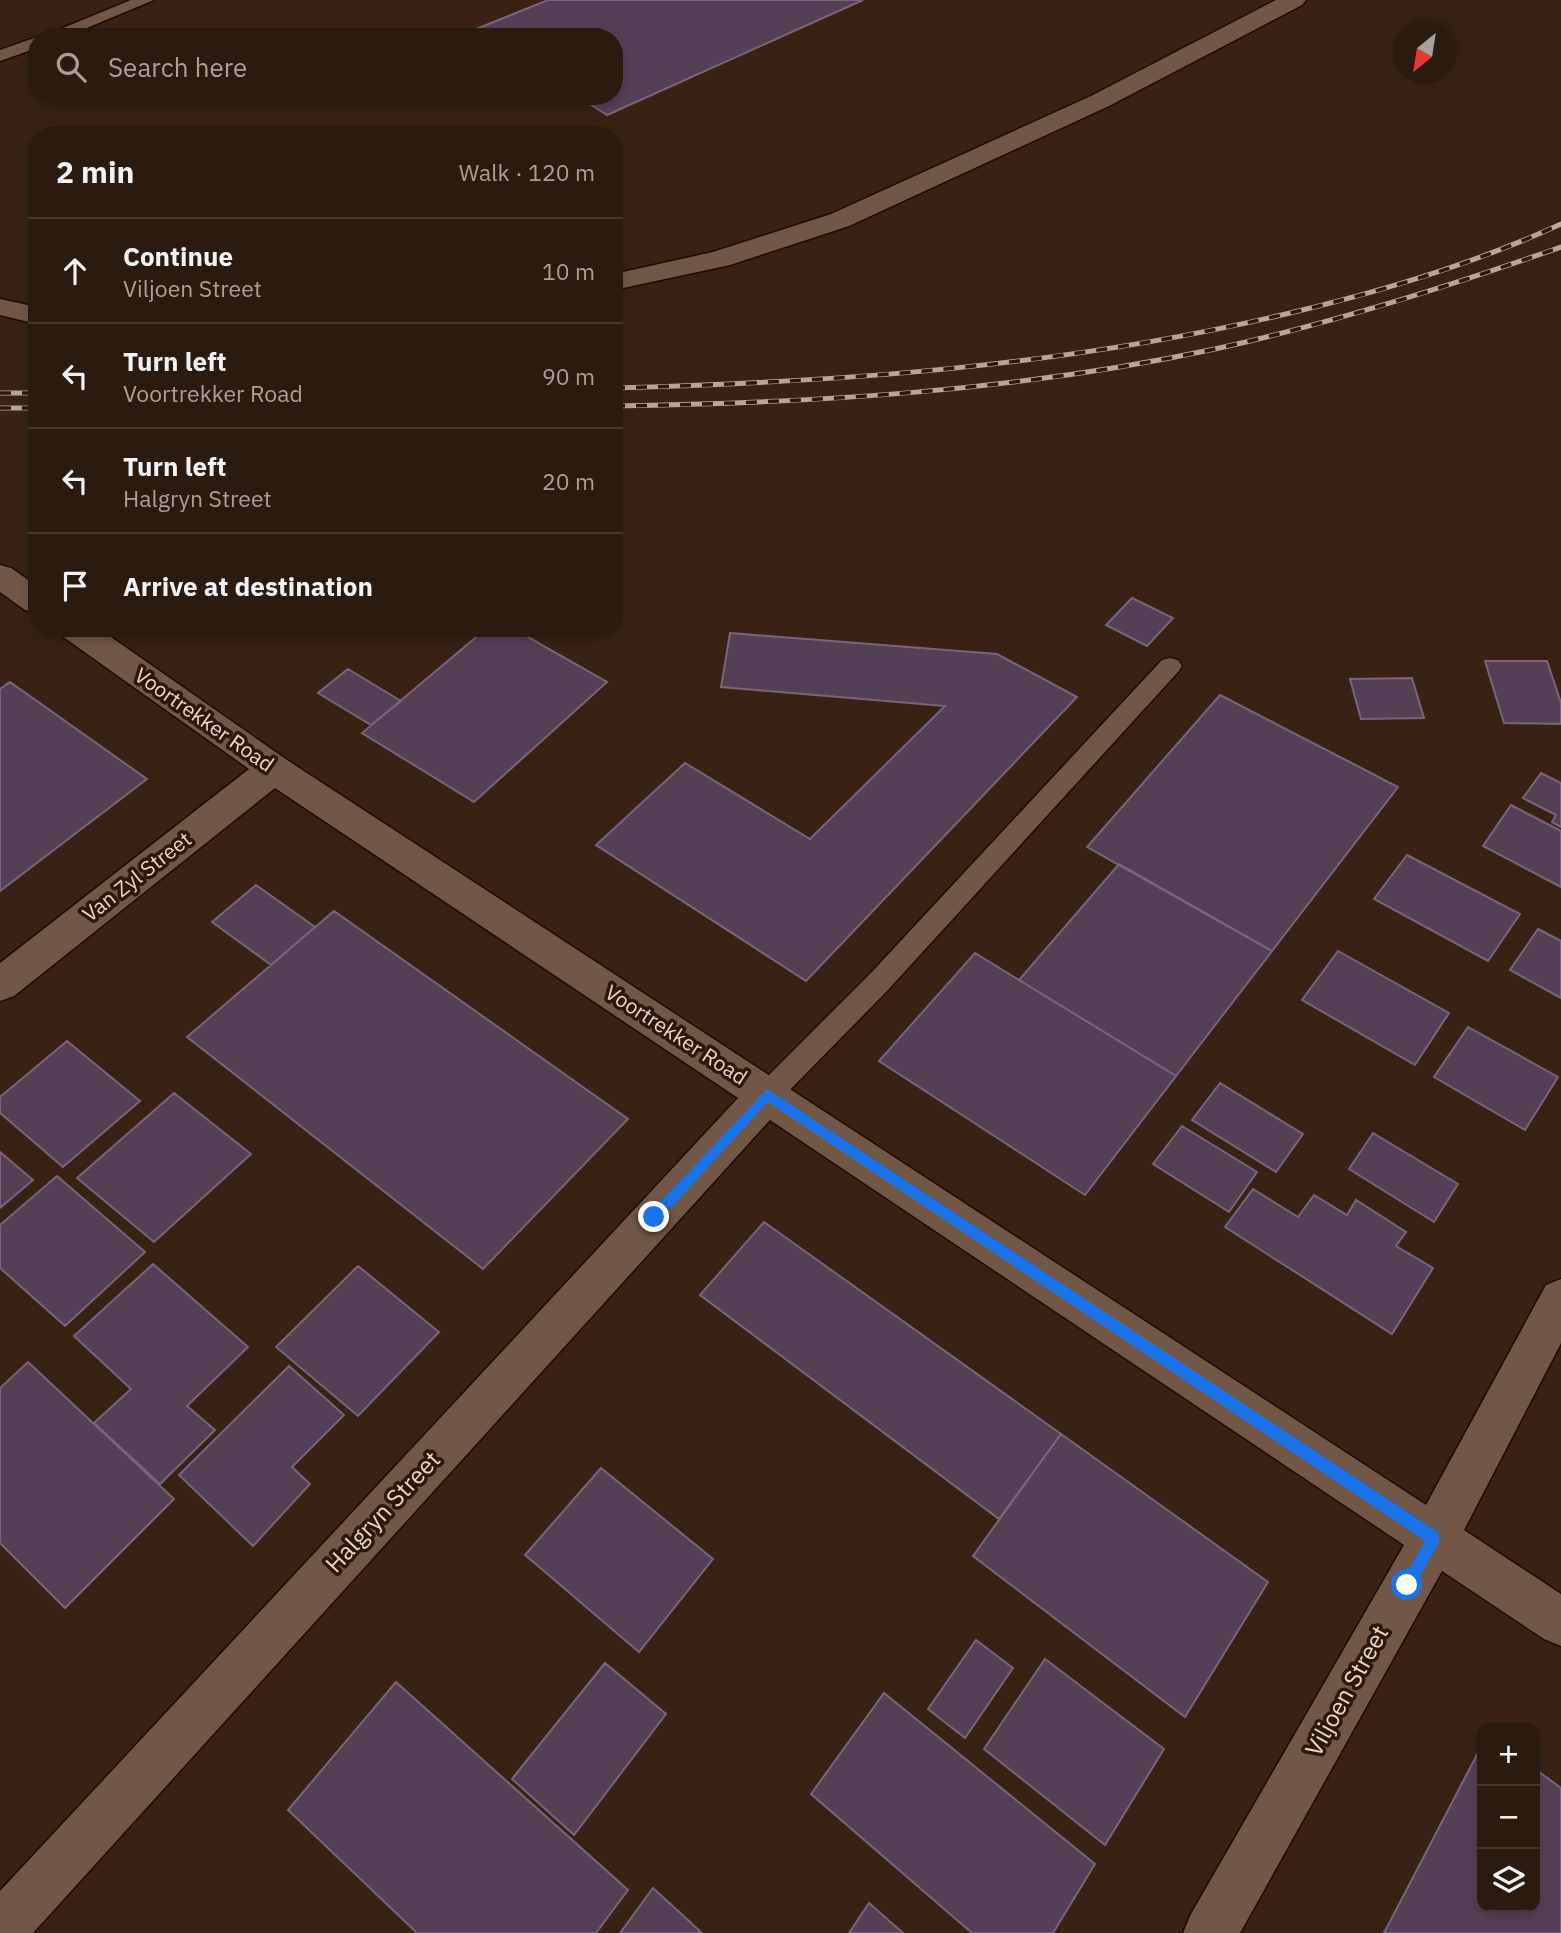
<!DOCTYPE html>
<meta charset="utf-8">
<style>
body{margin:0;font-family:"IBM Plex Sans",sans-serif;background:#37271d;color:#f1f3f6}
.controls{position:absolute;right:21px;bottom:21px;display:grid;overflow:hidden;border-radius:14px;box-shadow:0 4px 10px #0003}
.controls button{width:63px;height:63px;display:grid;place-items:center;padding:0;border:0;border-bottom:2px solid #47382f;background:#2b1a0f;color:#f1f3f6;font:35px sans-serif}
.compass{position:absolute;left:1393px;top:21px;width:63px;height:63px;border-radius:50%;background:#2b1a0f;box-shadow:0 4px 10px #0003;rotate:210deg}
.stop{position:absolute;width:21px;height:21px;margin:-16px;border:5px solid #1a73e8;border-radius:50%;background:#fff}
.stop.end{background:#1a73e8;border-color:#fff;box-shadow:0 2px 7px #0008}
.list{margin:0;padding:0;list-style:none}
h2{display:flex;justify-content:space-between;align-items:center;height:91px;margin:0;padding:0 28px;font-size:30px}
h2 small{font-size:23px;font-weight:400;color:#a6a19e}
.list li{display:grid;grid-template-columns:46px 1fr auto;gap:21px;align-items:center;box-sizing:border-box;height:105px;padding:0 28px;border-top:2px solid #47382f}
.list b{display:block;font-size:26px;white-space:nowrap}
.list p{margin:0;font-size:23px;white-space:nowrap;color:#a6a19e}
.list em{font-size:23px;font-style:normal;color:#a6a19e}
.icon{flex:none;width:38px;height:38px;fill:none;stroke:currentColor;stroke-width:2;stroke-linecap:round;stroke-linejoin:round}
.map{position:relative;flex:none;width:1561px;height:1933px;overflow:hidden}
.search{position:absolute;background:#2b1a0f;box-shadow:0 4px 10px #0003;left:28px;top:28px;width:595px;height:77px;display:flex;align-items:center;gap:18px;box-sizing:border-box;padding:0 24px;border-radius:28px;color:#a6a19e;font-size:26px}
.panel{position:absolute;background:#2b1a0f;box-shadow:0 4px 10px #0003;left:28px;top:126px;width:595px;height:511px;border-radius:28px}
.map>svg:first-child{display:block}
</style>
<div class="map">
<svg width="1561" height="1933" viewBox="0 0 1561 1933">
<rect width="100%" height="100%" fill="#392214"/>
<path fill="#544055" stroke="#7a647b" stroke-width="2" d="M548,0H863L607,115L578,96H614V37H487L476,29Z
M1132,598L1173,618L1147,646L1106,625Z
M487,628H512L607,682L474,802L362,733Z
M730,633L997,654L1077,697L806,981L596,845L685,763L810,839L945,706L721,687Z
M1485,661H1547L1561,703V724L1504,723Z
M348,669L401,701L371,725L318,693Z
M1412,678L1424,718L1361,719L1350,679Z
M10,682L147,779L0,891V689Z
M1220,695L1398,787L1272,951L1087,847Z
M1541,773L1561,783V827L1552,822L1556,815L1523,798Z
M1511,805L1561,831V887L1483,846Z
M1407,855L1520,914L1488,961L1374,899Z
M1119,864L1272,951L1176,1076L1019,980Z
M256,885L315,927L271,965L212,922Z
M334,911L628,1119L483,1269L187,1037Z
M1538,929L1561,941V998L1510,970Z
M1338,951L1449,1013L1415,1065L1302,1000Z
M975,953L1176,1076L1085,1195L879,1061Z
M1468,1027L1558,1077L1525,1130L1434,1077Z
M67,1041L140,1101L63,1167L0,1113V1097Z
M1220,1083L1303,1134L1276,1172L1192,1120Z
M174,1093L251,1154L154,1242L77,1178Z
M1182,1126L1257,1172L1229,1212L1153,1164Z
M1373,1133L1458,1184L1434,1222L1349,1169Z
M0,1152L33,1180L0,1208Z
M57,1176L145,1252L65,1326L0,1268V1225Z
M1253,1189L1298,1217L1314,1195L1347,1215L1356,1200L1406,1232L1396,1246L1433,1268L1392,1334L1225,1227Z
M764,1222L1061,1434L999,1519L700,1295Z
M153,1264L248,1347L187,1406L215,1430L160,1484L94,1423L131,1389L74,1336Z
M358,1266L439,1332L358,1416L276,1347Z
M28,1362L174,1499L65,1608L0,1543V1388Z
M289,1366L344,1415L292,1467L310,1484L253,1546L179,1475Z
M1061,1434L1268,1582L1185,1717L973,1556Z
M601,1468L713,1559L639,1652L525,1555Z
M976,1640L1013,1668L965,1738L928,1709Z
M1045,1659L1164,1749L1105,1845L984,1749Z
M605,1663L666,1714L574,1835L512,1779Z
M396,1682L628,1890L596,1933H417L288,1810Z
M884,1693L1095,1864L1053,1933H972L811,1794Z
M1482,1745V1907H1535V1769L1561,1788V1933H1384Z
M653,1888L702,1933H620Z
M869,1903L903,1933H849Z"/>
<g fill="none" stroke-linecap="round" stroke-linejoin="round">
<defs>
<path id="lane" d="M131,0H154L65,37H41Z
M37,37V48L0,61V50Z
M1170,658L1178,660L1182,666L1178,672L887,991L777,1103L767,1107L757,1103L753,1095L757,1087L869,975L1162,660Z"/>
<path id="street" d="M1276,0H1306L1302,5L1109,106L849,226L730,265L614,290V274L713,252L831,214L1091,96Z
M0,299L37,307V324L0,315Z
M0,565L11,568L37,586V613L25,610L0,592Z
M58,628H98L287,760L1426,1505L1546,1285L1561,1279V1343L1464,1530L1561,1594V1646L1544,1639L1442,1571L1240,1933H1183L1191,1914L1404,1545L770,1120L33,1933H0V1891L738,1098L275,788L14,996L0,1001V963L249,769L62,636Z"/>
</defs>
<use href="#lane" stroke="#200a01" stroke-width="3"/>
<use href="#street" stroke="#200a01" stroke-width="3"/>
<use href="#lane" fill="#725747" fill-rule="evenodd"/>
<use href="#street" fill="#725747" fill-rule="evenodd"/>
<defs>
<path id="rail" d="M614,388C842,382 1068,366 1290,313C1383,291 1474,264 1561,224
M0,393H37
M614,406C816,403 1017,391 1215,349C1333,323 1447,287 1561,247
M0,408H37"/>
</defs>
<use href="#rail" stroke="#b7a59b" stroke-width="5"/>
<use href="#rail" stroke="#2f180a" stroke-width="3.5" stroke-dasharray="11" stroke-linecap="butt"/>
</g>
<path fill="#1a73e8" d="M767,1089L1439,1533V1543L1412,1590H1402L1400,1585L1425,1541L768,1102L659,1221H650V1213Z"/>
<g text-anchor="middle" stroke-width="7" stroke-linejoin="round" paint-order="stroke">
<g font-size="21" fill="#e6d6cd" stroke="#2f180a">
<text transform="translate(204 720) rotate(35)" y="7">Voortrekker Road</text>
<text transform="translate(137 877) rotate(-38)" y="7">Van Zyl Street</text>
<text transform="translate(676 1035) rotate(33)" y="7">Voortrekker Road</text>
</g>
<g font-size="24" fill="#e6d6cd" stroke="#2f180a">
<text transform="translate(383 1512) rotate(-47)" y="8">Halgryn Street</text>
<text transform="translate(1347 1691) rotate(-61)" y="8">Viljoen Street</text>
</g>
</g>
</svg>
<div class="controls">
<button>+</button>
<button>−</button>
<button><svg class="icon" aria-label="layers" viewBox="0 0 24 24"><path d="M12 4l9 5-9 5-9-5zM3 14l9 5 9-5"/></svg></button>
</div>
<svg class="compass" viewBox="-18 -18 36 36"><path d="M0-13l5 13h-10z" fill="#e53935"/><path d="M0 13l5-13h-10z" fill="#a6a19e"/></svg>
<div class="stop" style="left:1407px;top:1585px"></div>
<div class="stop end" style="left:654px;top:1217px"></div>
<div class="search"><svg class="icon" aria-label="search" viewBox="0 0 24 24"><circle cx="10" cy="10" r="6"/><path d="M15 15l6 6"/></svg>Search here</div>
<section class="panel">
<h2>2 min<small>Walk · 120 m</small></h2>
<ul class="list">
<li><svg class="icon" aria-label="ahead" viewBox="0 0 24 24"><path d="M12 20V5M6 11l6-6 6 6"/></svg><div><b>Continue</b><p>Viljoen Street</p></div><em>10 m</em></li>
<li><svg class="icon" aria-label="left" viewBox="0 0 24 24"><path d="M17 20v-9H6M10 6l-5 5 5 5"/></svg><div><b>Turn left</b><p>Voortrekker Road</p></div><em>90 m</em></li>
<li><svg class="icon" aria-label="left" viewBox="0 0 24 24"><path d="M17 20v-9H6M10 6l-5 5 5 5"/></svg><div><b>Turn left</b><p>Halgryn Street</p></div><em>20 m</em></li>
<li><svg class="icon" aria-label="arrive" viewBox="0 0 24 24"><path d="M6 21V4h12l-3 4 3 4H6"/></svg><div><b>Arrive at destination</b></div></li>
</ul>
</section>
</div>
